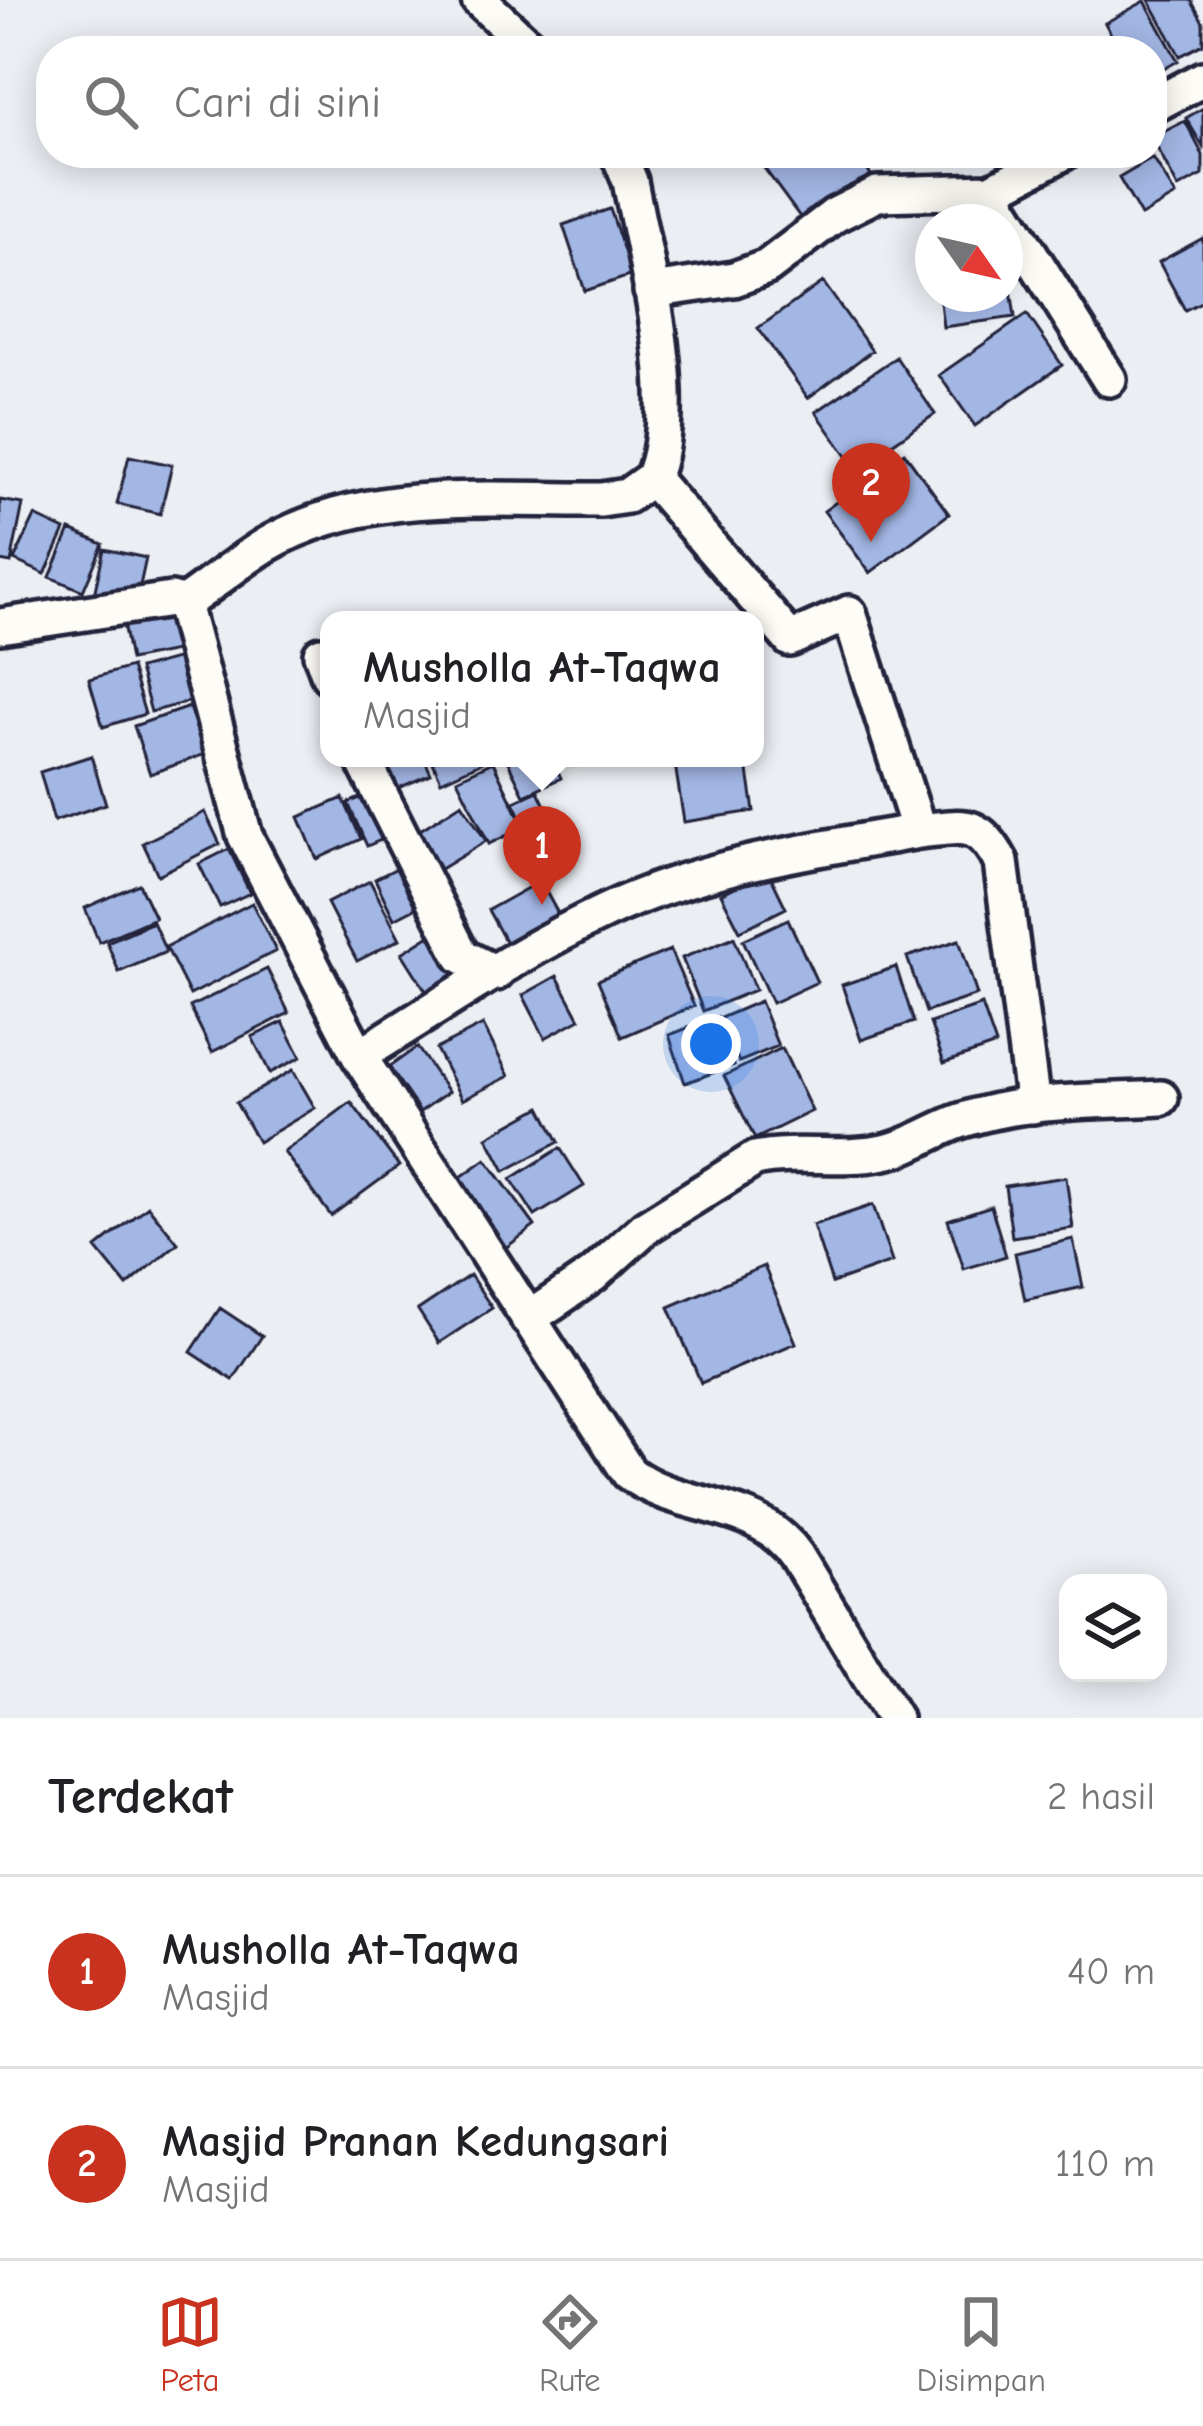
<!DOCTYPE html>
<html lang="id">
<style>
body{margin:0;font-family:"Comic Neue",sans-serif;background:#f2f2f2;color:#202124}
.controls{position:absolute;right:36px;bottom:36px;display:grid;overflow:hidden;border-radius:24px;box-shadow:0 6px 30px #0003}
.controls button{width:108px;height:108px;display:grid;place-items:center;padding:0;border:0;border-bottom:3px solid #e0e0e0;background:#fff;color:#202124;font:60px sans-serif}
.compass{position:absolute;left:915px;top:204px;width:108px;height:108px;border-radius:50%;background:#fff;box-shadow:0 6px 30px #0003;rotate:124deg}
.you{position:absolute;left:711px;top:1044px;width:42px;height:42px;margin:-30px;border:9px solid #fff;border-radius:50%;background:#1a73e8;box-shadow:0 0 0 18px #1a73e833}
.badge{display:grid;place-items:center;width:78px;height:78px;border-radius:50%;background:#c8321e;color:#fff;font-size:39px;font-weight:700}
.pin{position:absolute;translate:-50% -99px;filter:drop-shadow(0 3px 6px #0008)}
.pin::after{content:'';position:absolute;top:63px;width:42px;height:36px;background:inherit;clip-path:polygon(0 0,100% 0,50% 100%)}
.popup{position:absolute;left:320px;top:611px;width:444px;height:156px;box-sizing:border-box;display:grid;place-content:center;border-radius:24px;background:#fff;filter:drop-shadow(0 3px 9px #0005);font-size:39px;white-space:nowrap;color:#757577}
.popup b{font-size:45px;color:#202124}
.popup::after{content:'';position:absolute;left:50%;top:100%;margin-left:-24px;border:24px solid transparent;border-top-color:#fff}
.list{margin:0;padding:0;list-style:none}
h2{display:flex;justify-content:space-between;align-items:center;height:156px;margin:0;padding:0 48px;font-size:51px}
h2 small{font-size:39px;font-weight:400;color:#757577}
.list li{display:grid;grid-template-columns:78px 1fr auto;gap:36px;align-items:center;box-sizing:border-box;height:192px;padding:0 48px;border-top:3px solid #e0e0e0}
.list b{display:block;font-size:45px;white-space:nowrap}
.list p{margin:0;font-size:39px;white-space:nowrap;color:#757577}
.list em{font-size:39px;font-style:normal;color:#757577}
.icon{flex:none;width:66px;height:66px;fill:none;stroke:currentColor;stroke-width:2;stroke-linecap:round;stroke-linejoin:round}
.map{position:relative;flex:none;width:1203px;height:1718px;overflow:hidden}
.search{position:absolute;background:#fff;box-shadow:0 6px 30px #0003;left:36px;right:36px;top:36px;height:132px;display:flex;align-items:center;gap:30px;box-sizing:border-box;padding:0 42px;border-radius:48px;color:#757577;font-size:45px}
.sheet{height:540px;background:#fff}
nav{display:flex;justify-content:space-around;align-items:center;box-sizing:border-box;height:168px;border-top:3px solid #e0e0e0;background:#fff;font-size:33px;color:#757577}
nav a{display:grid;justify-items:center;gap:6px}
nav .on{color:#c8321e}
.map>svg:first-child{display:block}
</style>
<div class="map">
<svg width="1203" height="1718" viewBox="0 0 1203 1718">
<rect width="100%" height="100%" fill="#ebeef3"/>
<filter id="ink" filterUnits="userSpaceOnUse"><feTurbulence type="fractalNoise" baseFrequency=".00833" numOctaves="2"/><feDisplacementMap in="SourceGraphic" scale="24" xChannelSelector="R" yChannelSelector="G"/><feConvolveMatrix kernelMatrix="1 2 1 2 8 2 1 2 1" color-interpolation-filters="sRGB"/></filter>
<g filter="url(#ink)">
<path fill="#a3b7e5" stroke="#22223b" stroke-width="3" d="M1149,0H1191L1203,22V44L1180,56Z
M1145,1L1178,61L1152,75V51H1120L1105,23Z
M1203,108V147L1186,118Z
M1185,121L1203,155V175L1178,188L1152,138Z
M784,153H855L871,175L805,224L764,168Z
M1153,158L1176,196L1141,216L1119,178Z
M610,209L632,275L585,291L563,225Z
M1203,238V301L1185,310L1159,262Z
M1005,247L1015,317L943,327L939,294H1005Z
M823,282L872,351L808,398L758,328Z
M1027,314L1062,365L975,426L939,375Z
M896,357L935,414L856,469L816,412Z
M904,452L949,514L870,573L824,511Z
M129,456L172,465L160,514L117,504Z
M0,500L23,504L11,563L0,561Z
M35,516L65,530L45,574L14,560Z
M70,530L103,544L83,591L50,577Z
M104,549L146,558L136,604L94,595Z
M172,608L181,650L130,660L122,618Z
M183,657L195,700L151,712L139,669Z
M131,667L145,714L103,727L89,679Z
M189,707L205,754L150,774L134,726Z
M91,756L106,804L54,821L40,772Z
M376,758H424L431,774L385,794Z
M431,758H491L441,781Z
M506,758H552L561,778L524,795Z
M674,758H746L754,811L684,822Z
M493,762L524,827L489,844L457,779Z
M538,791L550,816L526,827L514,802Z
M374,792L392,835L367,846L348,803Z
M343,798L361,839L317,859L299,817Z
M462,803L486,841L429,876L406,839Z
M205,812L220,844L158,875L143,843Z
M229,849L250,893L220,907L199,864Z
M401,866L419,906L394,919L375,879Z
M768,871L786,908L740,931L721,894Z
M370,881L400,939L357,961L327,903Z
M540,881L561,919L509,948L488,910Z
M139,884L155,918L99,942L85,908Z
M252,903L276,951L190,995L166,947Z
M788,919L817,982L772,1003L743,940Z
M153,922L166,952L119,972L107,942Z
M441,928L470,974L431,999L402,953Z
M734,937L755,990L703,1011L682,958Z
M959,940L977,995L926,1012L907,957Z
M670,950L694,1006L622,1037L598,980Z
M896,967L914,1022L861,1040L842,985Z
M267,969L289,1013L212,1052L190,1007Z
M557,976L580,1019L545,1038L523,995Z
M760,1001L778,1046L739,1062L720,1018Z
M982,1005L996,1045L944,1063L930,1023Z
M717,1017L734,1065L685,1083L669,1035Z
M283,1022L301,1057L270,1073L252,1037Z
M483,1025L509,1076L462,1100L436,1049Z
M417,1047L448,1092L420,1112L389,1067Z
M782,1048L812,1111L755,1139L724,1076Z
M293,1070L315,1108L258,1142L236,1103Z
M351,1102L399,1166L331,1216L284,1152Z
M541,1107L559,1142L505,1171L487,1137Z
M560,1148L584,1186L535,1216L511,1179Z
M486,1159L535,1226L500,1252L451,1184Z
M1066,1177L1073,1228L1012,1237L1005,1186Z
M873,1205L892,1262L832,1283L813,1225Z
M148,1206L178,1243L127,1286L96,1248Z
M991,1206L1006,1256L964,1269L948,1220Z
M1073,1239L1083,1287L1025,1300L1015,1253Z
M764,1266L796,1343L701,1383L669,1307Z
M470,1275L492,1308L439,1343L418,1310Z
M220,1308L262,1336L233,1380L191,1352Z"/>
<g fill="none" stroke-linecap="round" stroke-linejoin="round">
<defs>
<path id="street" d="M479,0L534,51
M1152,106L1203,79
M991,191L1063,153
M651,291L734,279L767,267L835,215L877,194L991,191L1109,379
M183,604C211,585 238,562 266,545C366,486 491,501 601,500L627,496L652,478
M0,626L171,600L183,604L245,836L359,1056C439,1007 520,951 606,911C704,865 813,850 919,831L849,613L790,639L652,478C684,404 645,261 630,181L618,153
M321,654L329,676
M362,758L462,956L496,973
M919,831C964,827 977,818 1001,862L1033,1106
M359,1056L629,1473C678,1511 757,1499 796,1555L894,1718
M528,1319L593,1275L646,1227L755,1159C798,1150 841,1161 884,1152C911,1147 934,1130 960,1121C1023,1099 1096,1102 1161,1098"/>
</defs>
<use href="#street" stroke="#22223b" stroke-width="42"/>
<use href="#street" stroke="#fdfcf7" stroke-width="33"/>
</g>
</g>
</svg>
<div class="controls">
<button><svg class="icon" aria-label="layers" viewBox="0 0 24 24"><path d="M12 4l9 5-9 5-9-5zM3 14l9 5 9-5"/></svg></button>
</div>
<svg class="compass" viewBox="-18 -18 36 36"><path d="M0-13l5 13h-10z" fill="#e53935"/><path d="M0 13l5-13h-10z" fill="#757577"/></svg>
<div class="you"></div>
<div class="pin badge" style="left:542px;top:905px">1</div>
<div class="popup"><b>Musholla At-Taqwa</b>Masjid</div>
<div class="pin badge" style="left:871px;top:542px">2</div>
<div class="search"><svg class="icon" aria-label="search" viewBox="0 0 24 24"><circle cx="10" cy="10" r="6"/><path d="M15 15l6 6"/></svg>Cari di sini</div>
</div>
<section class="sheet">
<h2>Terdekat<small>2 hasil</small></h2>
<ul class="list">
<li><span class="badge">1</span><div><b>Musholla At-Taqwa</b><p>Masjid</p></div><em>40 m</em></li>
<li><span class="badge">2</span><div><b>Masjid Pranan Kedungsari</b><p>Masjid</p></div><em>110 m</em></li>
</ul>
</section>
<nav>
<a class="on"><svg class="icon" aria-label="map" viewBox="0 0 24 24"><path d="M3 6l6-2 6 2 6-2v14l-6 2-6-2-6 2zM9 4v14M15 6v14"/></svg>Peta</a>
<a><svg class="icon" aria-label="directions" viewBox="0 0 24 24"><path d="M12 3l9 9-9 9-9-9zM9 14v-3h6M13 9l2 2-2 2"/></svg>Rute</a>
<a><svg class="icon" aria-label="saved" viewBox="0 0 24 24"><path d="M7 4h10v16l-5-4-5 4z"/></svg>Disimpan</a>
</nav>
